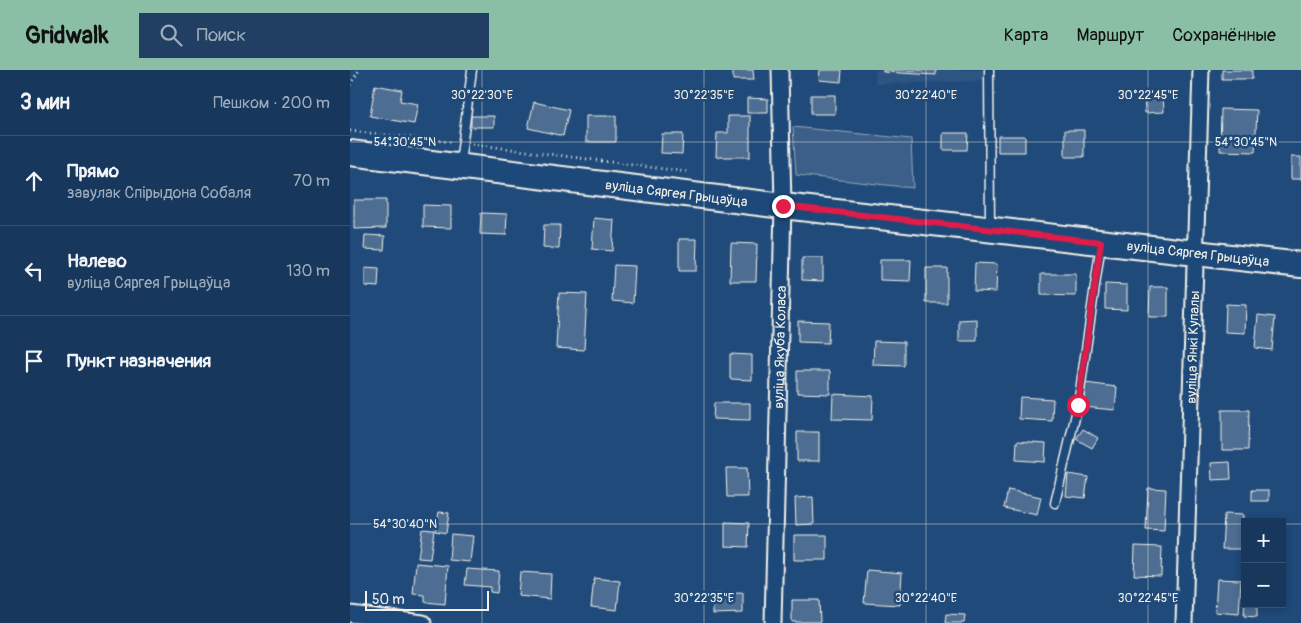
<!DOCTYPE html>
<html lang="ru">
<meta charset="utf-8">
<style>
body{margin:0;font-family:Pangolin,sans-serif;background:#203f62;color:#f1f3f6}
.controls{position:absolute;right:15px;bottom:15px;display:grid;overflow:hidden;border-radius:0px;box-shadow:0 2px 8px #0003}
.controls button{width:45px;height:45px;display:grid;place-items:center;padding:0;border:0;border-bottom:1px solid #365272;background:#17385c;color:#f1f3f6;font:25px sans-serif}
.scale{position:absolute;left:15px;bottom:12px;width:124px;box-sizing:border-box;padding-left:5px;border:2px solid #f4f1e8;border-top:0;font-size:14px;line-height:18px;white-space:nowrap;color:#f4f1e8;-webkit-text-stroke:4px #1f4a7a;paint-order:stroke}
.stop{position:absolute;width:15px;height:15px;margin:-11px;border:4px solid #e11d48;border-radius:50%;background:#fff}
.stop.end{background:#e11d48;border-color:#fff;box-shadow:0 1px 5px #0008}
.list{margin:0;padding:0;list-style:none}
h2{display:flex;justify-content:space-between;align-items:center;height:65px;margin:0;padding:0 20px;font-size:21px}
h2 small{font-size:16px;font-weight:400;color:#9eacbb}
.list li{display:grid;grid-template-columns:32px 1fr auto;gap:15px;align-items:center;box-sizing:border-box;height:90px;padding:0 20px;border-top:1px solid #365272}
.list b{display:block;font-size:19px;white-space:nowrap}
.list p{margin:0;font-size:16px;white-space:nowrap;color:#9eacbb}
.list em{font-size:16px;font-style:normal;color:#9eacbb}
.icon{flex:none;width:28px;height:28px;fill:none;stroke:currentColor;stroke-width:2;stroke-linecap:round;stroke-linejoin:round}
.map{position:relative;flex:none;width:951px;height:553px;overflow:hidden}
header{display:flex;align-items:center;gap:30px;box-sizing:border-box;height:70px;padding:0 25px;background:#8abfa5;color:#111}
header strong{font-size:24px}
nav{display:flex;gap:28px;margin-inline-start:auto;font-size:18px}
.search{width:350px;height:45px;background:#203f62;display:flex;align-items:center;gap:12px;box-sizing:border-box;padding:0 18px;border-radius:0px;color:#9eacbb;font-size:19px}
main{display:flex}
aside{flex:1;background:#17385c}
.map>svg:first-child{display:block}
</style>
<header>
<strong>Gridwalk</strong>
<div class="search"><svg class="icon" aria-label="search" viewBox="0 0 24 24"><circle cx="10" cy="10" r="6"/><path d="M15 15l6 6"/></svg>Поиск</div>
<nav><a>Карта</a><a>Маршрут</a><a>Сохранённые</a></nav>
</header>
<main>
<aside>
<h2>3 мин<small>Пешком · 200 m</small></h2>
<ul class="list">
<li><svg class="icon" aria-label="ahead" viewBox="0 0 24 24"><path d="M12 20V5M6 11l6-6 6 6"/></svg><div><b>Прямо</b><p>завулак Спірыдона Собаля</p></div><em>70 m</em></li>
<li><svg class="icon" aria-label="left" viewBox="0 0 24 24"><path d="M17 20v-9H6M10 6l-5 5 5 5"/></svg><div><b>Налево</b><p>вуліца Сяргея Грыцаўца</p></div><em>130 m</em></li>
<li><svg class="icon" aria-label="arrive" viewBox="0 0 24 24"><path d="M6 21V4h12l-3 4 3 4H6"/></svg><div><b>Пункт назначения</b></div></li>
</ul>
</aside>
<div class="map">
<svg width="951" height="553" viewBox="0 0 951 553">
<rect width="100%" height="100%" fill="#1f4a7a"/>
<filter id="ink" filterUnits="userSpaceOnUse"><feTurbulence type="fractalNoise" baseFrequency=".02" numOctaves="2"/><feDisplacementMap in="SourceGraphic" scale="10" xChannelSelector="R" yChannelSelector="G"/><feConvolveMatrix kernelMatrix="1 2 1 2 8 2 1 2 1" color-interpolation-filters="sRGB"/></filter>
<g filter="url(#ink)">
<path fill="#2d5581" d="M526,0H633V11L525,14Z"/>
<path fill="#3a5f88" stroke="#97a8b8" d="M443,57L561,69L563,118L446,105Z"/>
<path fill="#4d6e92" stroke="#f4f1e8" d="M383,0H403L404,10H383Z
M470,0H492L491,12L469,10Z
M533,0H586V5L533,2Z
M872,0H902V9H872Z
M25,15L52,20L50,31L68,34L64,54L20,46Z
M794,24H813L814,42L795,43Z
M461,25H485V44H461Z
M397,28L418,29V43H397Z
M184,32L219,40L213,66L178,58Z
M871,39L907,40L905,82L870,81Z
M121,46H144V57H121Z
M236,46H266V72H236Z
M378,46H400V87H366L367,63H378Z
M715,60H734V87H715Z
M593,63H618L617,80H593Z
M312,64H333L332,84L311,83Z
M648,66H675V82H648Z
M941,87H951V109H941Z
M4,130H36V158L4,159Z
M73,135L101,136V158L73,157Z
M131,143L157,144L156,165L130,164Z
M244,148L264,150L262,181L242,179Z
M194,155H210L209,179L193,178Z
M15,165L35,166L34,180L14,179Z
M329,169H347L346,201H329Z
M381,173L407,174L406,211H380Z
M452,188H473V211L452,210Z
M530,190H561L560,211L530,210Z
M625,193L647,194L646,222L624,221Z
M264,195L285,196L283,233L262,231Z
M15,198L29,199L28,217L15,216Z
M576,198H597V233H576Z
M691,204H726V226L691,225Z
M755,214L777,215V240L755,239Z
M800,217H818V247H799Z
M209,223L237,224L234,280L206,278Z
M876,234L896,235L895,263L875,262Z
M908,245L925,247L922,280L905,278Z
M627,249V271H609V250Z
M448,251L479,252L478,273L448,272Z
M524,271L554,272V296L523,295Z
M380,284L402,285V310L380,309Z
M447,301H480V324L447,323Z
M735,313L767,317L765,340L733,337Z
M483,324L523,326L522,350L482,349Z
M670,327L703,329L702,351L669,349Z
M364,333H400V350L363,349Z
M872,340H899L898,380H872Z
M733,359L748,368L742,378L726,369Z
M447,362H469V391H447Z
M667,371L696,373L695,392L666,390Z
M880,392L881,409L862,410L861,393Z
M376,398H397L398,427H377Z
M718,404L738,407L735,428L716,426Z
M798,418L816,419L814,461L796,460Z
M658,420L691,427L687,445L654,438Z
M902,420H919V431H902Z
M463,427L464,454L446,455L445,428Z
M89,442L99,443L96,463L85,461Z
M874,444L893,445L891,479H872Z
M375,452L399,453L398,477L375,476Z
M72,459L84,460L80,489L68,488Z
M101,464L123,466L120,492L99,490Z
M444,465H477V490H444Z
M785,476L812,477L811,506L784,505Z
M66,493L98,496L95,534L75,532V525L63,524Z
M117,499L149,501L147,523L140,522V517L115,515Z
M517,500L552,503L550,535L514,533Z
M170,502L201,504L200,529L168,526Z
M244,508L270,511L267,540L241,537Z
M867,509L891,510L889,544L865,542Z
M393,523V543L363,544V524Z
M895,525V534H907V547L894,546Z
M442,530H469L470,552H442Z
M596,544L615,545L614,553H595Z"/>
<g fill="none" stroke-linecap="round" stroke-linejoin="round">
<defs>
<path id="service" d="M639,0L640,157
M110,93L122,0
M705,433L728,335L751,174"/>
<g id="minor">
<path d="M0,544L73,553"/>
<path id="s1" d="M423,553L433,136L430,0"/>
<path id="s2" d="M834,553L851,0"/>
</g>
<g id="primary">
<path id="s3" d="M0,83L433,136L951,195"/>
</g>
</defs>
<use href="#service" stroke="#f4f1e8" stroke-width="11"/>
<use href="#minor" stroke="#f4f1e8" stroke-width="19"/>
<use href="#primary" stroke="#f4f1e8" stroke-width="28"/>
<path stroke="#f4f1e8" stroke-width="3" stroke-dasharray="1 4" stroke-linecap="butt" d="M0,15L9,0
M0,61L101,72
M122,74L337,102"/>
<use href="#service" stroke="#1f4a7a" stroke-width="8"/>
<use href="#minor" stroke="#1f4a7a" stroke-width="15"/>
<use href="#primary" stroke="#1f4a7a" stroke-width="24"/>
</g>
</g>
<g fill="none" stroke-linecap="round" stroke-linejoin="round" filter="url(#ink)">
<path stroke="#e11d48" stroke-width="6" d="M433,136L751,172L728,335"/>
</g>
<path fill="none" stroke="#f4f1e8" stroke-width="1" stroke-opacity="0.45" d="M132,0V553M354,0V553M576,0V553M798,0V553M0,72H951M0,454H895M932,454H951"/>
<g text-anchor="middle" stroke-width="5" stroke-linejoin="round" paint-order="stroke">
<g font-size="14" fill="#f4f1e8" stroke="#1f4a7a">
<text dy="5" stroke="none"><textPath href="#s3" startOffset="329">вуліца Сяргея Грыцаўца</textPath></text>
<text dy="5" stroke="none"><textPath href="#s3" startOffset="854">вуліца Сяргея Грыцаўца</textPath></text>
<text dy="5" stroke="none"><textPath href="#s1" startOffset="276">вуліца Якуба Коласа</textPath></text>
<text dy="5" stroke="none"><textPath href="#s2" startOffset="276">вуліца Янкі Купалы</textPath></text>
</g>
</g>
<g font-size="12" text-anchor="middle" fill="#f4f1e8" stroke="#1f4a7a" stroke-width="5" stroke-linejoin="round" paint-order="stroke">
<text x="132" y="29">30°22'30"E</text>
<text x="354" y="29">30°22'35"E</text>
<text x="576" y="29">30°22'40"E</text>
<text x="798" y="29">30°22'45"E</text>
<text x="55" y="76">54°30'45"N</text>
<text x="896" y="76">54°30'45"N</text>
<text x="55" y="458">54°30'40"N</text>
<text x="354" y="532">30°22'35"E</text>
<text x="576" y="532">30°22'40"E</text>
<text x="798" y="532">30°22'45"E</text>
</g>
</svg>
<div class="controls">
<button>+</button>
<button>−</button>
</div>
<div class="scale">50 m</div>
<div class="stop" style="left:728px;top:335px"></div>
<div class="stop end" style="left:433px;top:136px"></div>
</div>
</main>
